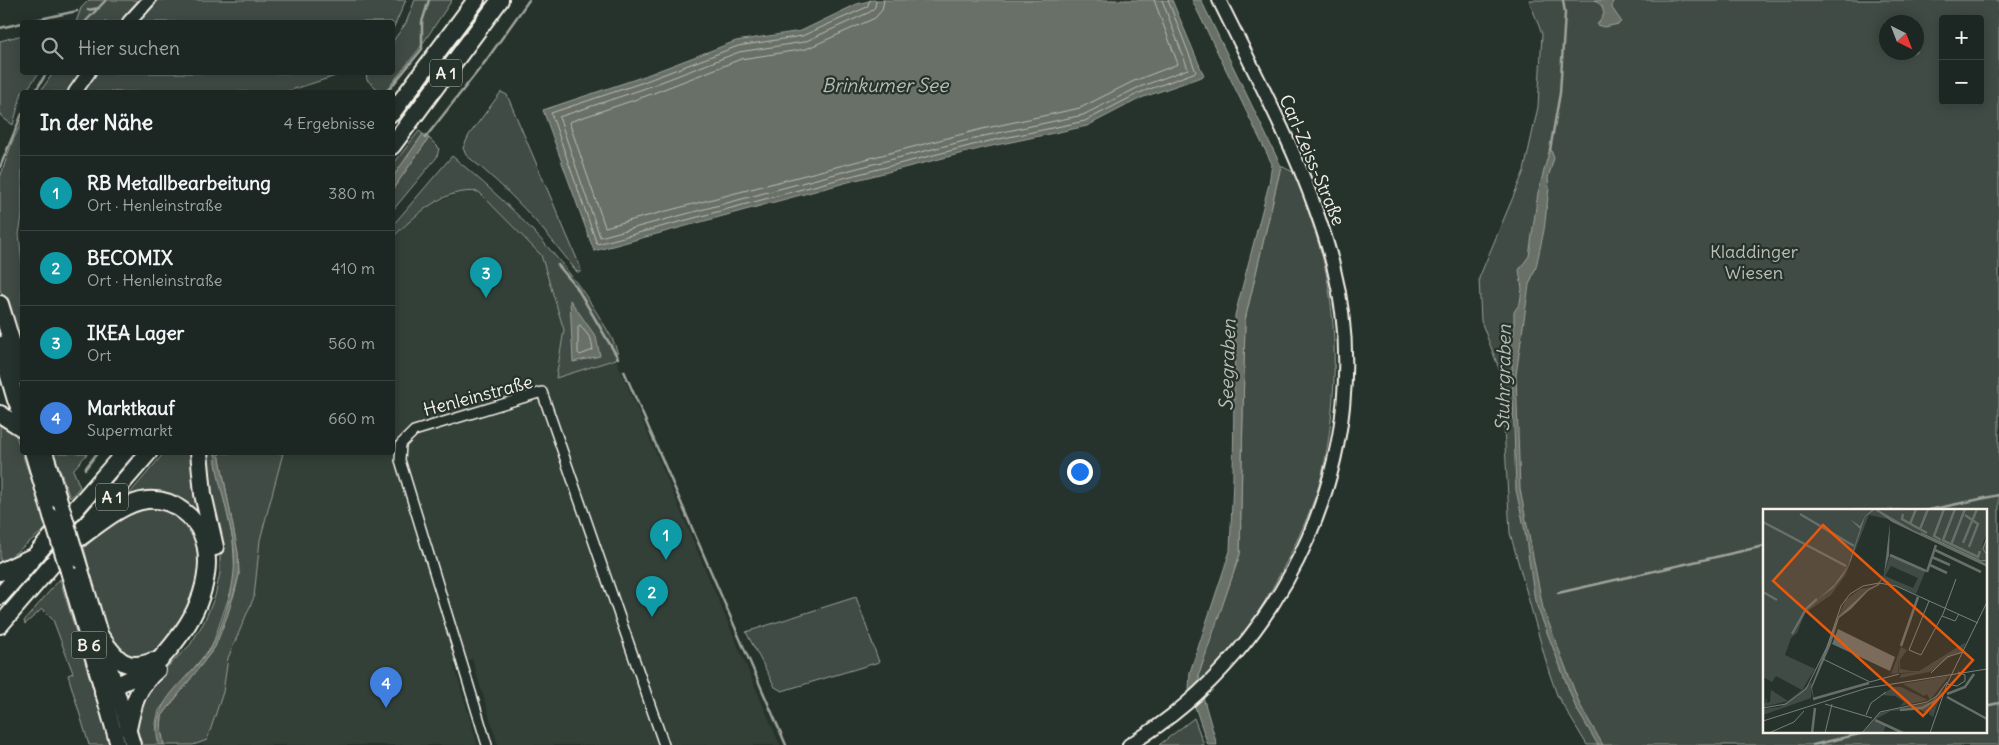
<!DOCTYPE html>
<html lang="de">
<meta charset="utf-8">
<style>
body{margin:0;font-family:Delius,sans-serif;background:#252e2a;color:#f1f3f6}
.controls{position:absolute;right:15px;top:15px;display:grid;overflow:hidden;border-radius:5px;box-shadow:0 2px 12px #0003}
.controls button{width:45px;height:45px;display:grid;place-items:center;padding:0;border:0;border-bottom:1px solid #3a4340;background:#1c2622;color:#f1f3f6;font:25px sans-serif}
.compass{position:absolute;left:1879px;top:15px;width:45px;height:45px;border-radius:50%;background:#1c2622;box-shadow:0 2px 12px #0003;rotate:138deg}
.you{position:absolute;left:1079px;top:471px;width:18px;height:18px;margin:-12px;border:4px solid #fff;border-radius:50%;background:#1a73e8;box-shadow:0 0 0 8px #1a73e833}
.badge{display:grid;place-items:center;width:32px;height:32px;border-radius:50%;background:#ff9aa2;color:#fff;font-size:16px;font-weight:700}
.pin{position:absolute;translate:-50% -41px;filter:drop-shadow(0 1px 2px #0008)}
.pin::after{content:'';position:absolute;top:26px;width:18px;height:15px;background:inherit;clip-path:polygon(0 0,100% 0,50% 100%)}
.list{margin:0;padding:0;list-style:none}
h2{display:flex;justify-content:space-between;align-items:center;height:65px;margin:0;padding:0 20px;font-size:21px}
h2 small{font-size:16px;font-weight:400;color:#a0a5a5}
.list li{display:grid;grid-template-columns:32px 1fr auto;gap:15px;align-items:center;box-sizing:border-box;height:75px;padding:0 20px;border-top:1px solid #3a4340}
.list b{display:block;font-size:19px;white-space:nowrap}
.list p{margin:0;font-size:16px;white-space:nowrap;color:#a0a5a5}
.list em{font-size:16px;font-style:normal;color:#a0a5a5}
.icon{flex:none;width:28px;height:28px;fill:none;stroke:currentColor;stroke-width:2;stroke-linecap:round;stroke-linejoin:round}
.map{position:relative;flex:none;width:1999px;height:745px;overflow:hidden}
.search{position:absolute;background:#1c2622;box-shadow:0 2px 12px #0003;left:20px;top:20px;width:375px;height:55px;display:flex;align-items:center;gap:12px;box-sizing:border-box;padding:0 18px;border-radius:5px;color:#a0a5a5;font-size:19px}
.panel{position:absolute;background:#1c2622;box-shadow:0 2px 12px #0003;left:20px;top:90px;width:375px;height:365px;border-radius:5px}
.map>svg:first-child{display:block}
</style>
<div class="map">
<svg width="1999" height="745" viewBox="0 0 1999 745">
<rect width="100%" height="100%" fill="#26332d"/>
<filter id="ink" filterUnits="userSpaceOnUse"><feTurbulence type="fractalNoise" baseFrequency=".02" numOctaves="2"/><feDisplacementMap in="SourceGraphic" scale="10" xChannelSelector="R" yChannelSelector="G"/><feConvolveMatrix kernelMatrix="1 2 1 2 8 2 1 2 1" color-interpolation-filters="sRGB"/></filter>
<g filter="url(#ink)">
<path fill="#333f39" d="M467,190L479,192L541,255L564,330L556,377L616,359L780,745H498L472,659L454,665L478,745H193L207,740L223,692L228,658L254,597L260,540L283,453L392,452L393,237L425,207Z"/>
<path fill="#414b45" stroke="#9a9e96" fill-rule="evenodd" d="M89,0H143L122,22H76L81,8Z
M155,0H406L393,29L392,22H134Z
M415,0H452L419,49L385,92H381L367,80L366,73L392,72L393,41L406,23Z
M1529,0H1999V745H1587L1557,695L1549,672L1510,533L1501,374L1481,321L1479,278L1524,171L1538,107L1542,34ZM1943,19H1980V101H1943ZM1886,22H1916V52H1886ZM1764,510H1985V731H1764Z
M22,35V72L39,73L25,92H22L13,125L3,118L0,111V41Z
M53,73H81L70,92H40Z
M94,73H345L285,92H81Z
M501,92L507,95L580,266L581,272H577C543,227 510,190 466,155L463,148L469,135Z
M22,122V216L19,234L22,263V358L0,289V178L12,142Z
M419,131L423,134L393,177L392,166Z
M429,138L439,148L437,157L393,210V189Z
M452,156C509,203 562,255 600,318C607,330 616,342 618,356L616,359L556,378L564,330L541,255L479,192C444,187 416,215 393,237V225Z
M1281,166L1295,173C1308,211 1323,249 1329,289C1338,347 1335,409 1324,466C1314,517 1264,611 1231,651C1222,662 1210,672 1199,683V674L1207,649L1240,554L1245,320Z
M0,421L10,427L16,436L48,527L0,565Z
M54,453H88L73,470L80,487L70,498Z
M164,453H193L207,530L184,503L120,505Z
M205,453H215L233,541L235,574L232,588L212,646L159,710L156,723L159,745H142L136,725L147,687L190,645L204,622L215,596L220,573V545L207,484Z
M219,453H283L260,540L254,597L228,658L223,692L207,740L193,745H164L161,729L162,716L215,647L235,592L239,575L238,553Z
M138,507C147,507 161,505 169,508C247,547 160,689 119,653C105,641 90,569 84,548L117,517Z
M60,579L110,745H89L68,675L73,673L53,620L42,609L25,624L24,621Z
M856,597L879,662L782,691L775,687L746,632Z
M1194,718L1204,745H1159Z"/>
<path fill="#676f68" stroke="#9fa39b" d="M873,0H1172L1204,76L1141,98L1087,126L987,147L852,181L594,251L543,110L639,78L736,41L801,31L857,4Z
M1192,0H1201L1281,166L1245,320L1240,554L1199,674V683L1217,745H1208L1189,689L1190,672L1230,551L1233,479L1235,315L1269,184L1272,164Z
M1613,0L1612,8L1621,21L1619,24L1604,27L1597,25L1604,14L1602,6L1595,0Z
M423,134L429,138L393,189V177Z
M1550,148L1554,158L1548,178L1549,188L1544,230L1536,267L1529,285L1516,375L1520,489L1543,608L1580,705L1603,745H1598L1576,708L1535,601L1524,526L1516,490L1512,364L1507,345L1514,333V312L1520,303L1522,289L1519,270L1529,256L1538,193Z
M570,300L596,337L600,356L573,362Z
M215,453H219L238,553L239,575L228,614L215,647L162,716L161,729L164,745H159C145,696 201,675 217,636C230,603 239,570 232,535C227,508 217,480 215,453Z"/>
<g fill="none" stroke-linecap="round" stroke-linejoin="round">
<path stroke="#bcbdb5" stroke-width="1" d="M870,0L867,7L802,36L738,46L641,83L551,113L597,244L851,176L985,142L1085,121L1139,93L1196,72L1168,0
M876,0L875,7L870,12L804,42L739,52L643,89L559,117L600,237L850,170L984,136L1083,115L1137,88L1188,69L1162,0
M884,0L882,10L875,18L806,49L741,59L646,96L569,122L605,227L982,129L1080,108L1134,81L1178,64L1154,0
M580,325L591,339L593,350L580,355L578,353V327Z"/>
<path stroke="#9fa39b" stroke-width="2.5" d="M88,10L99,8
M26,22L77,11
M85,22L106,0
M0,28L22,23
M35,92L47,72
M387,92L422,49V22L429,0
M425,138L485,62L529,0
M1550,150L1560,93L1565,13L1563,0
M0,167L22,114
M558,265L577,288L618,358
M624,371L786,745
M85,469L98,452
M1929,510L1999,495
M1558,593L1764,546
M1985,706L1999,703
M1813,745L1872,731"/>
<defs>
<path id="street" d="M487,745L400,460L401,444L414,431L542,392L664,745"/>
<path id="secondary" d="M129,22L149,0
M75,92L89,72
M1129,745C1288,649 1380,448 1333,265C1309,172 1261,86 1219,0"/>
<path id="primary" d="M16,400L22,422
M32,452L51,516
M45,452L61,504
M78,560L133,745
M68,571L118,745"/>
<path id="highway" d="M392,113L476,0
M392,146L500,0
M0,304L22,376
M0,345L16,400
M0,414L22,428
M199,452L203,494L215,547
M75,541C96,527 121,503 147,500C160,499 173,503 183,511C222,539 207,598 183,631C173,645 159,664 144,672C130,680 116,684 103,693
M0,572L30,558
M0,596L125,452
M0,625L149,452
M100,636C115,657 124,673 153,661
M128,729C133,704 137,687 157,670"/>
</defs>
<use href="#street" stroke="#f4f1e8" stroke-width="12"/>
<use href="#secondary" stroke="#f4f1e8" stroke-width="16"/>
<use href="#primary" stroke="#f4f1e8" stroke-width="18"/>
<use href="#highway" stroke="#f4f1e8" stroke-width="20"/>
<use href="#street" stroke="#26332d" stroke-width="9"/>
<use href="#secondary" stroke="#26332d" stroke-width="12"/>
<use href="#primary" stroke="#26332d" stroke-width="14"/>
<use href="#highway" stroke="#26332d" stroke-width="16"/>
<defs>
<path id="primary-bridge" d="M61,504L78,560
M51,516L68,571"/>
</defs>
<use href="#primary-bridge" stroke="#f4f1e8" stroke-width="18" stroke-linecap="butt"/>
<use href="#primary-bridge" stroke="#26332d" stroke-width="14"/>
</g>
</g>
<g text-anchor="middle" stroke-width="4.5" stroke-linejoin="round" paint-order="stroke">
<g fill="#26332d" stroke="#b6b8b0" stroke-width="1">
<rect x="430" y="59.5" width="32" height="27" rx="4"/>
<rect x="96" y="483.5" width="32" height="27" rx="4"/>
<rect x="71.5" y="631.5" width="35" height="27" rx="4"/>
</g>
<g font-size="16" font-weight="bold" fill="#f4f1e8">
<text x="446" y="79">A 1</text>
<text x="112" y="503">A 1</text>
<text x="89" y="651">B 6</text>
</g>
<g font-size="18" fill="#f4f1e8" stroke="#26332d">
<text transform="translate(1312 160) rotate(67)" y="6">Carl-Zeiss-Straße</text>
<text transform="translate(478 396) rotate(-15)" y="6">Henleinstraße</text>
</g>
<g font-size="18" fill="#bebfb7" stroke="#26332d">
<text x="1754" y="258">Kladdinger<tspan x="1754" dy="21">Wiesen</tspan></text>
</g>
<g font-size="19" font-style="italic" fill="#bcbdb5" stroke="#26332d">
<text x="885" y="92">Brinkumer See</text>
<text transform="translate(1227 365) rotate(-88)" y="7">Seegraben</text>
<text transform="translate(1503 378) rotate(-89)" y="7">Stuhrgraben</text>
</g>
</g>
<g transform="translate(1763 509)">
<rect width="224" height="224" fill="#26332d"/>
<path d="M0,0H112L125,10L106,6L83,65L68,86L42,104L34,124L28,129L22,146L52,160L39,181L13,167L9,173L0,168ZM114,0H224V24L218,39L224,29V55L149,21ZM127,46L162,63L153,85L119,72ZM128,57L155,69L150,79L122,67ZM113,77L104,81L75,108L83,91L97,80ZM203,133L198,144L189,146L170,162L137,169L138,165L154,163L136,164L135,149V164L128,165L138,138L144,141L137,151V160L149,162H156ZM186,167L167,191L164,185L161,187L140,175ZM49,173L48,189L0,206V200L17,198ZM181,176L170,208L166,205L168,195L155,199L167,196L165,205L156,200L128,202L111,211L123,216L120,224H100L116,204L168,193ZM131,178H138L165,191L137,197L141,193L132,187L118,186ZM8,181L25,192L0,198L4,189V194L7,193Z" fill="#414b45" fill-rule="evenodd"/>
<path d="M110,0H114L150,21L224,55V58L129,13L111,0L110,2L102,8L88,51L85,58L79,68L70,79L54,91L71,76L85,57L97,20L87,10L97,17L102,7ZM127,14L126,46L121,65L116,76L105,82L88,100L76,109L68,135L49,179L52,196L48,178L75,108L104,81L115,75L121,65ZM75,120L132,148L127,162L69,135Z" fill="#676f68"/>
<path fill="none" stroke="#676f68" stroke-width="2.5" d="M37,5L91,37M140,5L139,10L164,24M202,6L215,15L206,38M0,13L83,57M147,15L153,0M157,20L165,0M178,31L171,27L181,0M179,31L215,48L217,42M180,31L192,0M200,34L214,0M188,36L202,0M172,41L218,63M127,46L163,62M169,48L187,56M167,56L184,64M164,63L173,36M0,83L14,91M29,125L43,100L54,90M138,137L155,88M184,185L202,178L211,165M184,188L224,210M50,190L106,174M137,201L159,199L175,190M112,211L140,224M49,224L52,199"/>
<path fill="none" stroke="#787f78" stroke-width="1" d="M158,24L218,52L224,51M224,28L220,40L224,46M166,92L146,141L158,146L180,105L193,70M179,107L192,112L196,105M60,150L107,173L136,165M168,164L184,148L200,143M184,175L224,93M62,195L109,209M0,199L23,195L43,180L64,138L78,97L87,85L100,77L116,74L133,77L215,114M103,206L108,194L123,183M0,212L104,179L224,160M6,224L31,213L41,202M62,224L69,195M99,224L117,203L164,193L174,187L184,173M167,224L184,175L194,177L202,172V166L195,163"/>
<path fill="#e8590c" fill-opacity="0.15" stroke="#e8590c" stroke-width="2.5" d="M60,16L210,151L160,207L10,72Z"/>
<rect width="224" height="224" fill="none" stroke="#f4f1e8" stroke-width="2.5"/>
</g>
</svg>
<div class="controls">
<button>+</button>
<button>−</button>
</div>
<svg class="compass" viewBox="-18 -18 36 36"><path d="M0-13l5 13h-10z" fill="#e53935"/><path d="M0 13l5-13h-10z" fill="#a0a5a5"/></svg>
<div class="you"></div>
<div class="pin badge" style="left:666px;top:560px;background:#0f9aa8">1</div>
<div class="pin badge" style="left:652px;top:617px;background:#0f9aa8">2</div>
<div class="pin badge" style="left:486px;top:298px;background:#0f9aa8">3</div>
<div class="pin badge" style="left:386px;top:708px;background:#3f7fe0">4</div>
<div class="search"><svg class="icon" aria-label="search" viewBox="0 0 24 24"><circle cx="10" cy="10" r="6"/><path d="M15 15l6 6"/></svg>Hier suchen</div>
<section class="panel">
<h2>In der Nähe<small>4 Ergebnisse</small></h2>
<ul class="list">
<li><span class="badge" style="background:#0f9aa8">1</span><div><b>RB Metallbearbeitung</b><p>Ort · Henleinstraße</p></div><em>380 m</em></li>
<li><span class="badge" style="background:#0f9aa8">2</span><div><b>BECOMIX</b><p>Ort · Henleinstraße</p></div><em>410 m</em></li>
<li><span class="badge" style="background:#0f9aa8">3</span><div><b>IKEA Lager</b><p>Ort</p></div><em>560 m</em></li>
<li><span class="badge" style="background:#3f7fe0">4</span><div><b>Marktkauf</b><p>Supermarkt</p></div><em>660 m</em></li>
</ul>
</section>
</div>
